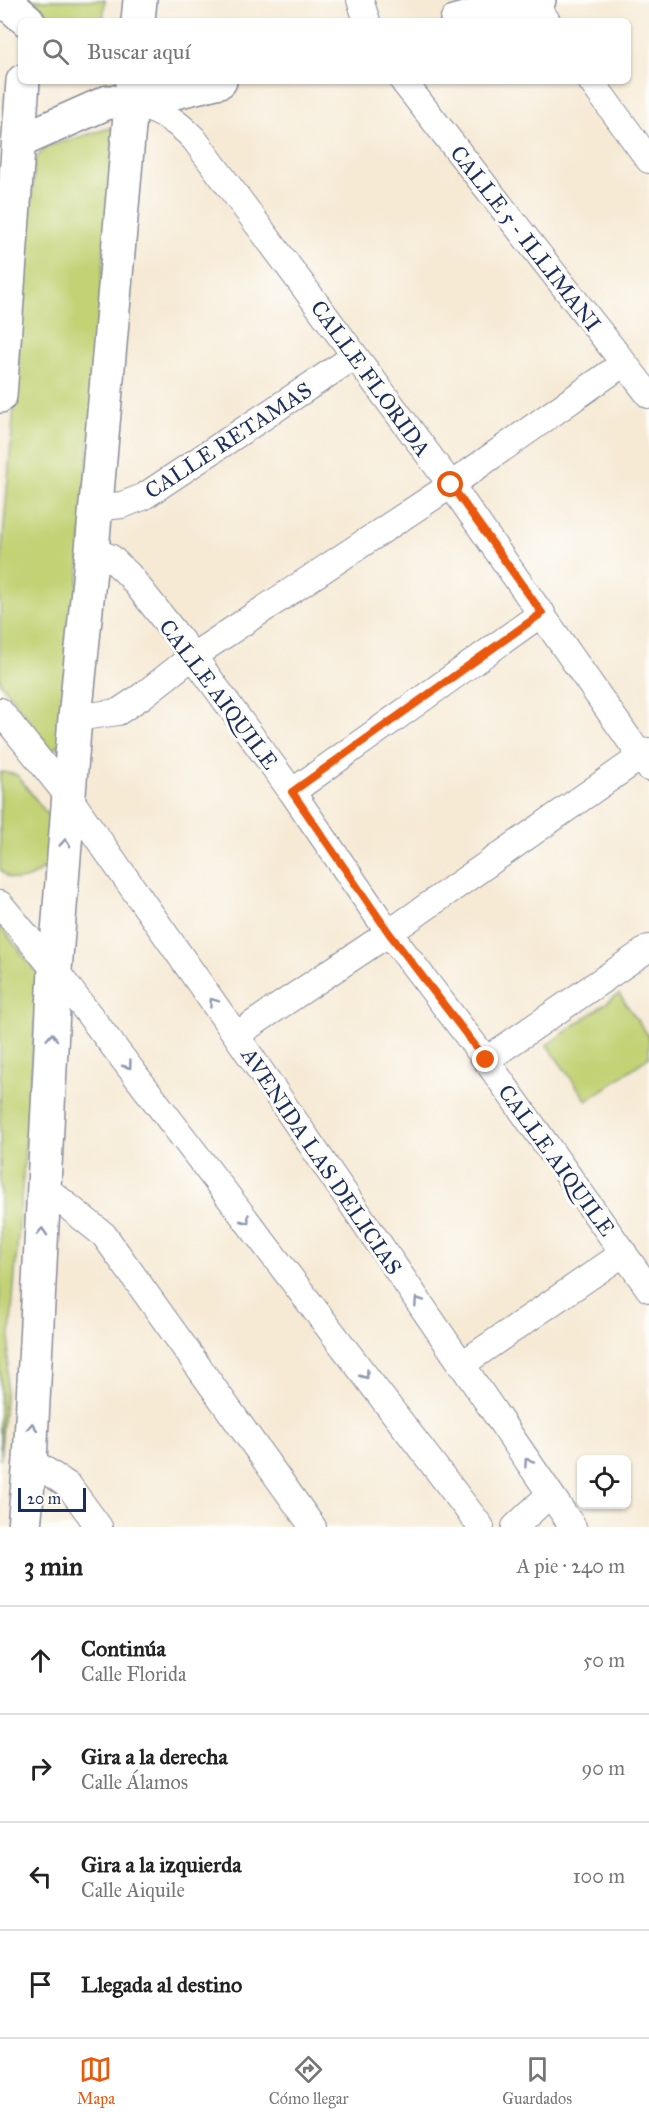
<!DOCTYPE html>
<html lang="es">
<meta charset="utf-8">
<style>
body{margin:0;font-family:"IM FELL Great Primer",serif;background:#f6f6f6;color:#222}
.controls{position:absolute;right:18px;bottom:18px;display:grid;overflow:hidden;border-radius:9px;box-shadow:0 2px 4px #0004}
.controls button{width:54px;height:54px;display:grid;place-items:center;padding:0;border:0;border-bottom:2px solid #e0e0e0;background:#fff;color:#222;font:30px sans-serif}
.scale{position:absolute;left:18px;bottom:15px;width:68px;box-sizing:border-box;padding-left:6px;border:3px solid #1b2f5e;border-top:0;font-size:16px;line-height:21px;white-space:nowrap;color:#1b2f5e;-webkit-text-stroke:4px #fdfcf7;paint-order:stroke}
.stop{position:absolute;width:18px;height:18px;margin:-14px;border:4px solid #ea580c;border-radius:50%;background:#fff}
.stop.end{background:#ea580c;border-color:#fff;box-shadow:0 2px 6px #0008}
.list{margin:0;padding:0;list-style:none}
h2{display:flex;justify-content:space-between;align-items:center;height:78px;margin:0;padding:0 24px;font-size:26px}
h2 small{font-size:20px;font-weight:400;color:#767676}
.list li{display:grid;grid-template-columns:39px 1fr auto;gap:18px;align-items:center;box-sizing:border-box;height:108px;padding:0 24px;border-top:2px solid #e0e0e0}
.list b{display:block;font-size:22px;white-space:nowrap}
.list p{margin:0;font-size:20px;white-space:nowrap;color:#767676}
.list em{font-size:20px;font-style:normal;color:#767676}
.icon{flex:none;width:33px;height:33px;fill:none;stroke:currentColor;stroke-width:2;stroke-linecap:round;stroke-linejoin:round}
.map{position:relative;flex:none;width:649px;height:1527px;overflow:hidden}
.search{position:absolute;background:#fff;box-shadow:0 2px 4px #0004;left:18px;right:18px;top:18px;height:66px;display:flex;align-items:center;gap:15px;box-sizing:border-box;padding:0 21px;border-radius:9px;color:#767676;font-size:22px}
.sheet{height:510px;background:#fff}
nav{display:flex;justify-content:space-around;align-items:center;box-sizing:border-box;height:84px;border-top:2px solid #e0e0e0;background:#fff;font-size:16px;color:#767676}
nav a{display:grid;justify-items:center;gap:3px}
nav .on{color:#ea580c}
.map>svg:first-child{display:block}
</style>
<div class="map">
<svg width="649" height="1527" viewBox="0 0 649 1527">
<rect width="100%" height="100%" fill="#fdfcf7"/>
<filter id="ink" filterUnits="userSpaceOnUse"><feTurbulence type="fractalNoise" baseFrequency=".0167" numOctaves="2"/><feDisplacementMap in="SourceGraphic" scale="12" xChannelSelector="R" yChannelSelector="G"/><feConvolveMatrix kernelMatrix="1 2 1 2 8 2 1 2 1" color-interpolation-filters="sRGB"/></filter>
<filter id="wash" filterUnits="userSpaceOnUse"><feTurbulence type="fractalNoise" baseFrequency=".008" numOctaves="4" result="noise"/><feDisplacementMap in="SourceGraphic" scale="24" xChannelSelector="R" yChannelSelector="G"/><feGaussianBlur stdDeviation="1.35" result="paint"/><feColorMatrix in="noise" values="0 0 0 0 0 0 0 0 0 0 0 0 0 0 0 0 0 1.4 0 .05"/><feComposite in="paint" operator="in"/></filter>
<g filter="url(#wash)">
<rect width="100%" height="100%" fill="#f6ead5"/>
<path fill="#c2d275" stroke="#6e806a" stroke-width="1.5" d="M30,0H105L103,21H54Z
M114,127L66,740L52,750L0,682V573L35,160L45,147Z
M3,772L17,775L51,819L48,863C35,878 14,889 0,869V773Z
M0,925L39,976L0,1460Z
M619,994L649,1037V1057L587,1101L547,1045Z"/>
</g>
<g filter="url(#ink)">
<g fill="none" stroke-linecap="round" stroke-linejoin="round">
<defs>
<path id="street" d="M360,0L367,21
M533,0L547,21
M403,81L649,395
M591,81L649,160
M131,103C159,111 174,118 194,139L451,485L649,768
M94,508L122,505L143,497L355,356
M92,550L110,557L129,575L193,656L292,792L389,933L486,1060L649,1289
M0,711L68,796L236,1035L573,1527
M75,718L118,712L142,696L193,656L451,485L624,363
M292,792L542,613
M0,904L55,970L481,1527
M236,1035L389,933L649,751
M486,1060L649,948
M45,1188L104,1235L313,1527
M461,1365L624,1253
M30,1460L69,1486L99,1527
M515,1527L550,1494"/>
<path id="secondary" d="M4,0L28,21
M138,21L140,0
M457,21L539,0
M20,141L108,102L131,103L220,81
M0,396L23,81
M24,1527L30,1460L55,970L75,718L92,550L133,81"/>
</defs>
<use href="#street" stroke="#888c9a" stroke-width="28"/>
<use href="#secondary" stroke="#888c9a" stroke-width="36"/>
<use href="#street" stroke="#fff" stroke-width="26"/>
<use href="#secondary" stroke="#fff" stroke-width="33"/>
</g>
<defs><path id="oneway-chevron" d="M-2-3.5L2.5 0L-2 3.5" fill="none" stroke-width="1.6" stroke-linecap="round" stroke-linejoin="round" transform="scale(1.5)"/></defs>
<g stroke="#8d97ae">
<use href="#oneway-chevron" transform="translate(65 843) rotate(-86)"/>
<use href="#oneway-chevron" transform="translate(213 1002) rotate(-125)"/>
<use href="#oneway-chevron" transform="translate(52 1037) rotate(-87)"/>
<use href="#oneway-chevron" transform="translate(128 1065) rotate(53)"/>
<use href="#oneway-chevron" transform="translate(246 1220) rotate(53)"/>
<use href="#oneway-chevron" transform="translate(42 1232) rotate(-87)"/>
<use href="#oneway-chevron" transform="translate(418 1301) rotate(-124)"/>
<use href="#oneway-chevron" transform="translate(365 1375) rotate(53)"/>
<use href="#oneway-chevron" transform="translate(32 1427) rotate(-87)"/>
<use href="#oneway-chevron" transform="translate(528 1462) rotate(-124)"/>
</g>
</g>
<g fill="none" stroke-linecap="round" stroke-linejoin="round" filter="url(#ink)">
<path stroke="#ea580c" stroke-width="8" d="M451,485L542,613L292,792L389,933L486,1060"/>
</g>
<g text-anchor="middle" stroke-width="6" stroke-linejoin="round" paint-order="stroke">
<g font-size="22" fill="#1b2f5e" stroke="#fdfcf7">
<text transform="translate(526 238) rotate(52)" y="8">CALLE 5 - ILLIMANI</text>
<text transform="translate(371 378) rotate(54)" y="8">CALLE FLORIDA</text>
<text transform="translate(228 440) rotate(-33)" y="8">CALLE RETAMAS</text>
<text transform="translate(219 694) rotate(53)" y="8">CALLE AIQUILE</text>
<text transform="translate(557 1160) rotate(54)" y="8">CALLE AIQUILE</text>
<text transform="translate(322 1161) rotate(56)" y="8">AVENIDA LAS DELICIAS</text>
</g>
</g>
</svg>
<div class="controls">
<button><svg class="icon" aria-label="locate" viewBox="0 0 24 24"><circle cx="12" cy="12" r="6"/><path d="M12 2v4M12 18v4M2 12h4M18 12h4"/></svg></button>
</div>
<div class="scale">20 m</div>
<div class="stop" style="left:451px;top:485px"></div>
<div class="stop end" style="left:486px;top:1060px"></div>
<div class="search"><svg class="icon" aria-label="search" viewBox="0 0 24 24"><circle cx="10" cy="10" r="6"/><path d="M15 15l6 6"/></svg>Buscar aquí</div>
</div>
<section class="sheet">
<h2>3 min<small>A pie · 240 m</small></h2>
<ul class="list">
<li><svg class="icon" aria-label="ahead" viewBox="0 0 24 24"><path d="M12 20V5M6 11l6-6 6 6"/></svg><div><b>Continúa</b><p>Calle Florida</p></div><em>50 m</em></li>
<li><svg class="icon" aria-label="right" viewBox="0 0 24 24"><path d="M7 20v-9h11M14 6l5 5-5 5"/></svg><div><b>Gira a la derecha</b><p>Calle Álamos</p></div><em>90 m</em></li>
<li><svg class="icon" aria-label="left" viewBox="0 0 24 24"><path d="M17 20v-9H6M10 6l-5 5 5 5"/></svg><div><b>Gira a la izquierda</b><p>Calle Aiquile</p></div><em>100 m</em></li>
<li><svg class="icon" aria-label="arrive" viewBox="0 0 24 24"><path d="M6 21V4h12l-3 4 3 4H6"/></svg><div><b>Llegada al destino</b></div></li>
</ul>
</section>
<nav>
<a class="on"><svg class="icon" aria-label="map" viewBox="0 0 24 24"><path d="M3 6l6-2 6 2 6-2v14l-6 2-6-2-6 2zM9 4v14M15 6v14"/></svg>Mapa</a>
<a><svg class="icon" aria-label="directions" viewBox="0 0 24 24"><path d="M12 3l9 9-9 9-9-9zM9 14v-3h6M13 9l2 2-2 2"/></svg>Cómo llegar</a>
<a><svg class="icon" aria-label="saved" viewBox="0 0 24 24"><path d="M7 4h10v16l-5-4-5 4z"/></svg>Guardados</a>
</nav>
